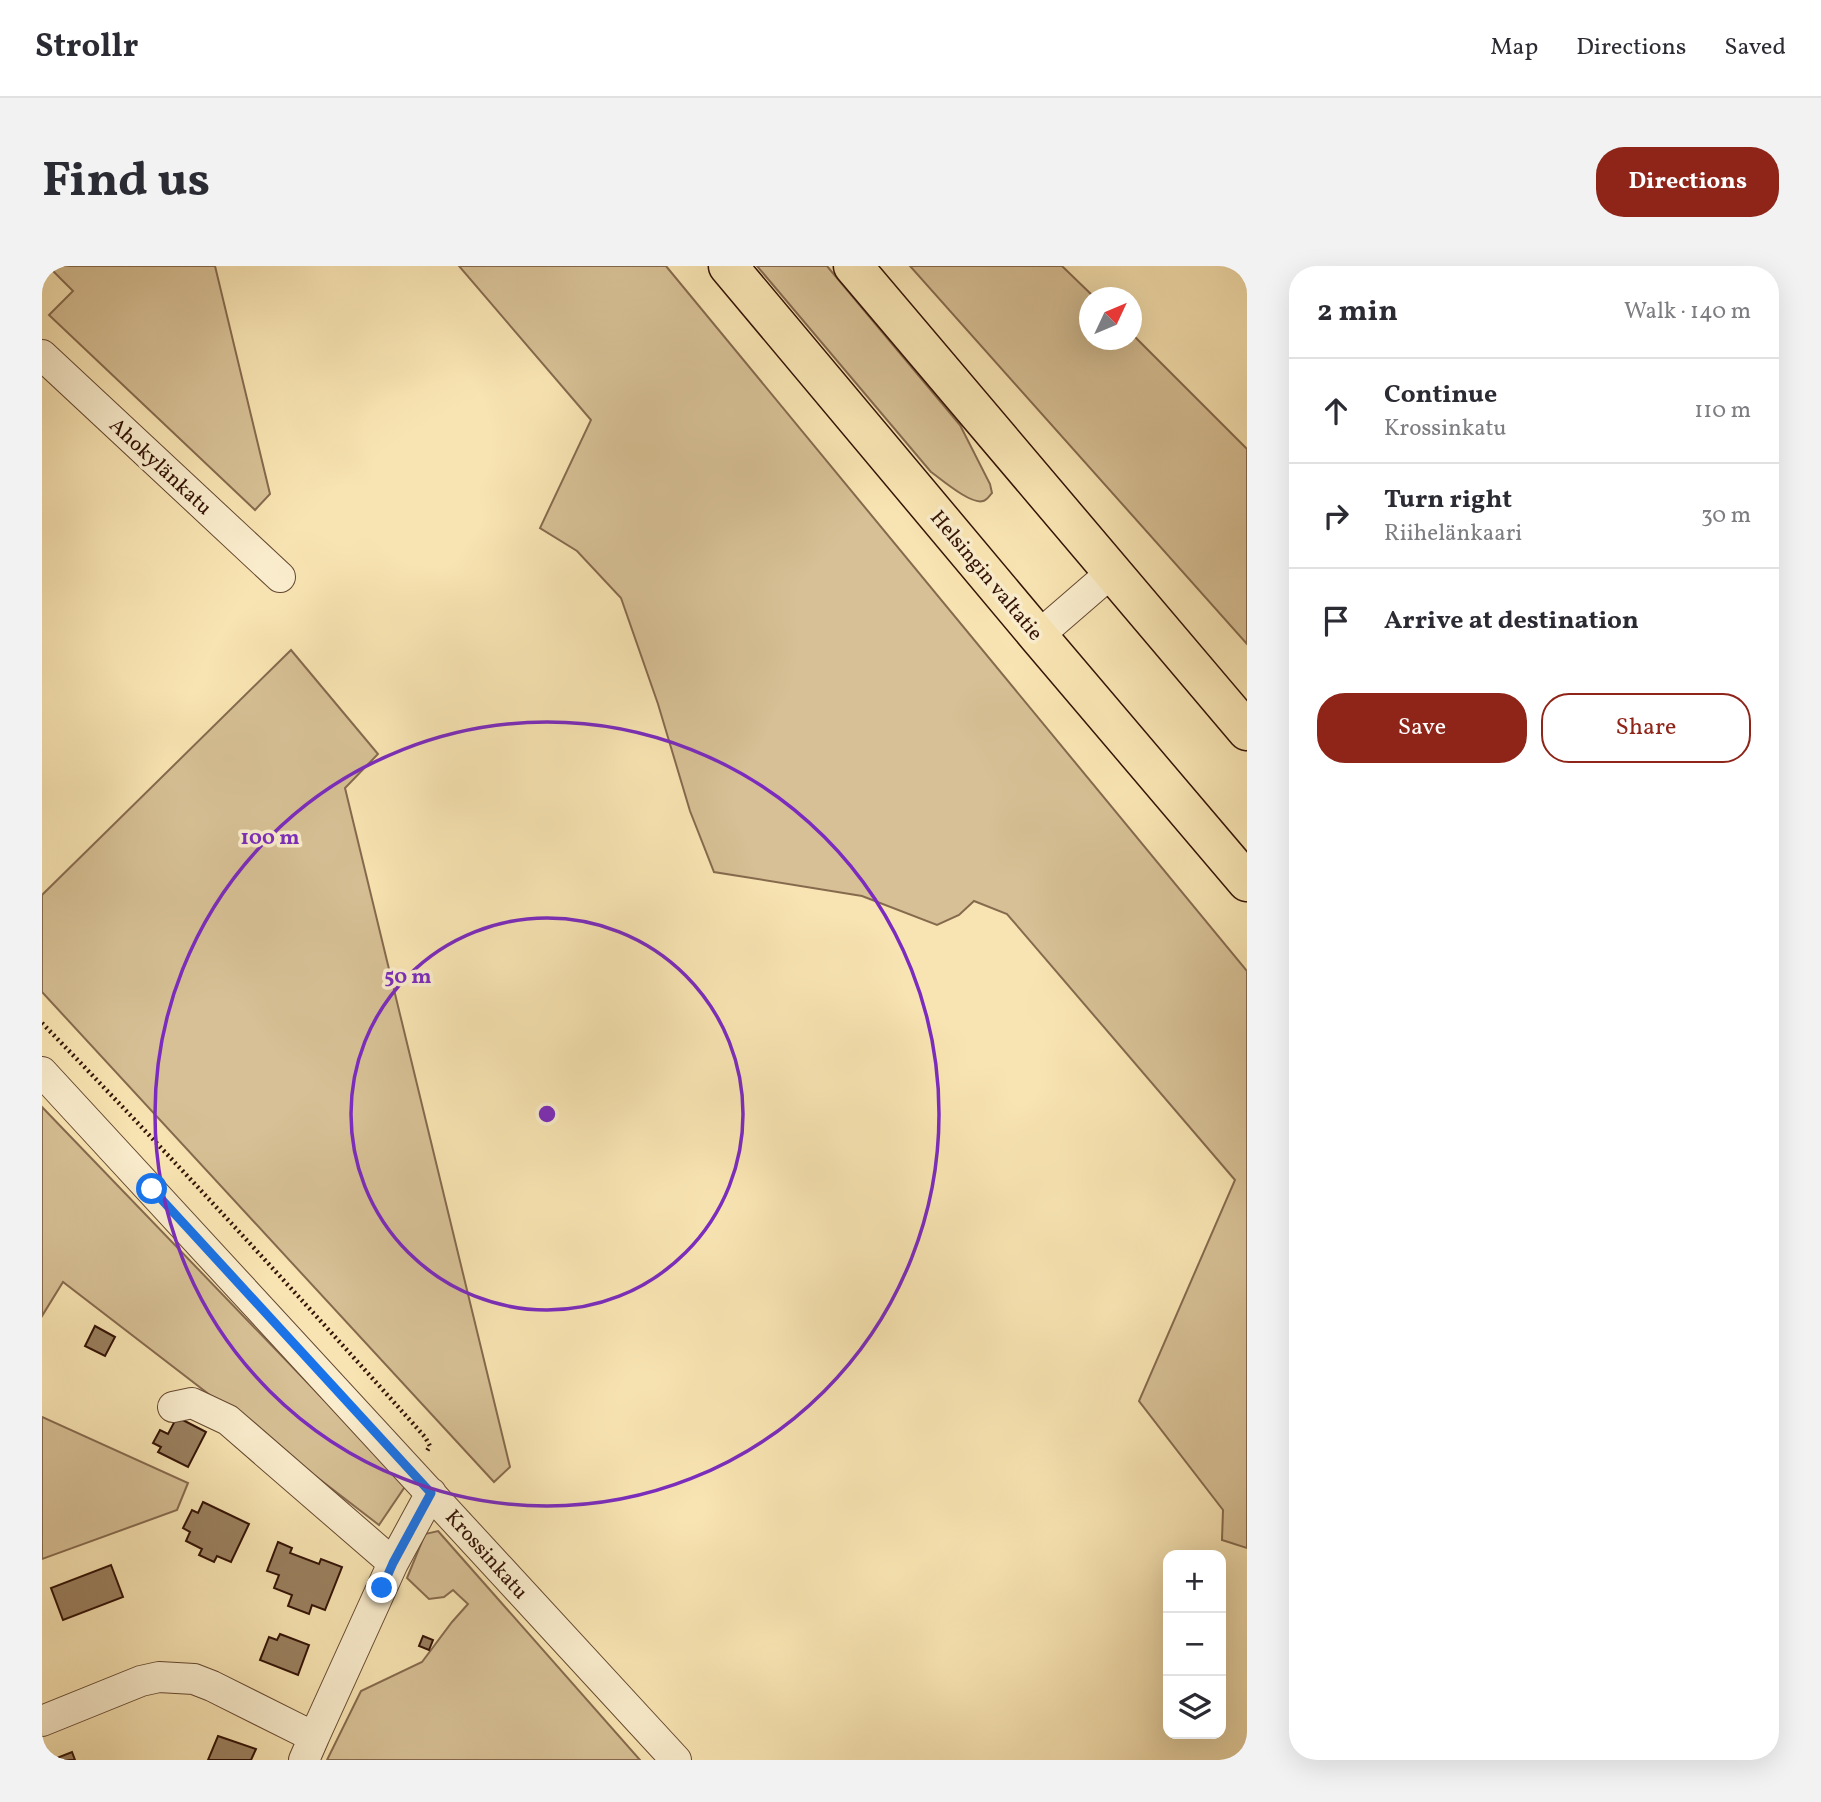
<!DOCTYPE html>
<meta charset="utf-8">
<style>
body{margin:0;font-family:Vollkorn,serif;background:#f2f2f3;color:#2b2b33}
.controls{position:absolute;right:21px;bottom:21px;display:grid;overflow:hidden;border-radius:14px;box-shadow:0 7px 28px #0002}
.controls button{width:63px;height:63px;display:grid;place-items:center;padding:0;border:0;border-bottom:2px solid #e1e1e2;background:#fff;color:#2b2b33;font:35px sans-serif}
.compass{position:absolute;left:1037px;top:21px;width:63px;height:63px;border-radius:50%;background:#fff;box-shadow:0 7px 28px #0002;rotate:46deg}
.stop{position:absolute;width:21px;height:21px;margin:-16px;border:5px solid #1a73e8;border-radius:50%;background:#fff}
.stop.end{background:#1a73e8;border-color:#fff;box-shadow:0 2px 7px #0008}
.list{margin:0;padding:0;list-style:none}
h2{display:flex;justify-content:space-between;align-items:center;height:91px;margin:0;padding:0 28px;font-size:30px}
h2 small{font-size:23px;font-weight:400;color:#7c7c81}
.list li{display:grid;grid-template-columns:46px 1fr auto;gap:21px;align-items:center;box-sizing:border-box;height:105px;padding:0 28px;border-top:2px solid #e1e1e2}
.list b{display:block;font-size:26px;white-space:nowrap}
.list p{margin:0;font-size:23px;white-space:nowrap;color:#7c7c81}
.list em{font-size:23px;font-style:normal;color:#7c7c81}
.actions{display:flex;gap:14px;padding:21px 28px}
.actions a{flex:1;padding:16px 0;border:2px solid #8f2418;border-radius:28px;text-align:center;font-size:24px;color:#8f2418}
.actions .main{background:#8f2418;color:#fff}
.icon{flex:none;width:38px;height:38px;fill:none;stroke:currentColor;stroke-width:2;stroke-linecap:round;stroke-linejoin:round}
.map{position:relative;flex:none;width:1205px;height:1494px;overflow:hidden;border-radius:28px}
header{display:flex;align-items:center;gap:42px;box-sizing:border-box;height:98px;padding:0 35px;background:#fff;border-bottom:2px solid #e1e1e2}
header strong{font-size:33px}
nav{display:flex;gap:38px;margin-inline-start:auto;font-size:24px}
.intro{display:flex;align-items:center;justify-content:space-between;box-sizing:border-box;height:168px;padding:0 42px}
h1{margin:0;font-size:49px}
.button{padding:18px 32px;border-radius:28px;background:#8f2418;color:#fff;font-size:24px;font-weight:700}
main{display:flex;gap:42px;padding:0 42px}
aside{flex:1;background:#fff;border-radius:28px;box-shadow:0 7px 28px #0002}
.map>svg:first-child{display:block}
</style>
<header>
<strong>Strollr</strong>
<nav><a>Map</a><a>Directions</a><a>Saved</a></nav>
</header>
<div class="intro"><h1>Find us</h1><a class="button">Directions</a></div>
<main>
<div class="map">
<svg width="1205" height="1494" viewBox="0 0 1205 1494">
<rect width="100%" height="100%" fill="#f8e4b2"/>
<filter id="stains"><feTurbulence type="fractalNoise" baseFrequency=".00286" numOctaves="4"/><feColorMatrix values="0 0 0 0 .2 0 0 0 0 .09 0 0 0 0 .02 0 0 0 .5 -.17"/></filter>
<radialGradient id="worn" r=".72"><stop offset=".6" stop-color="#630" stop-opacity="0"/><stop offset="1" stop-color="#630" stop-opacity=".3"/></radialGradient>
<path fill="#d7c095" stroke="#866a4e" stroke-width="2" d="M10,0H173L228,228L213,244L7,49L31,25L8,2Z
M417,0H624L1205,705V1282L1180,1274L1181,1244L1097,1135L1193,914L965,648L932,635L917,649L895,659L820,630L672,606L648,545L616,438L579,332L535,285L498,262L549,154Z
M715,0H785L918,159L948,218L950,227C947,230 945,234 941,235C929,239 899,213 889,206Z
M868,0H1020L1052,31L1048,32V74H1090V68L1205,183V378Z
M249,384L336,488L303,522L468,1201L452,1216L0,726V629Z
M0,841L364,1219L337,1259L21,1016L0,1050Z
M0,1151L146,1217L135,1244L0,1293Z
M396,1265L598,1494H285L319,1425L380,1396L410,1356L426,1338L411,1324L402,1331L387,1333L365,1312L383,1268Z"/>
<path fill="#9a805f" stroke="#341306" stroke-width="2" d="M53,1060L73,1071L63,1090L43,1080Z
M135,1151L164,1166L146,1201L116,1186L119,1181L111,1177L118,1164L126,1168Z
M161,1236L207,1258L189,1296L175,1290L172,1296L157,1289L160,1283L144,1275L148,1266L141,1262L150,1244L156,1247Z
M236,1276L250,1282L248,1287L277,1298L279,1293L300,1301L283,1344L270,1339L267,1348L246,1340L250,1329L232,1322L237,1309L225,1305Z
M69,1299L81,1331L21,1354L9,1322Z
M238,1368L267,1379L256,1409L218,1394L227,1371L235,1374Z
M381,1370L391,1374L387,1384L377,1380Z
M176,1470L214,1483L209,1494H166Z
M30,1486L33,1494H10Z"/>
<g fill="none" stroke-linecap="round" stroke-linejoin="round">
<defs>
<path id="minor" d="M0,89L238,311
M996,370L1070,306
M0,806L634,1494
M131,1141L150,1137L186,1154L351,1297
M0,1455L99,1415L117,1411L152,1413L170,1420L272,1471L351,1297L389,1227
M262,1494L272,1471"/>
<path id="highway" d="M686,0L996,370L1205,616
M811,0L1205,465"/>
</defs>
<use href="#minor" stroke="#654731" stroke-width="32"/>
<use href="#highway" stroke="#341306" stroke-width="41"/>
<path stroke="#341306" stroke-width="4.5" stroke-dasharray="2 3.5" stroke-linecap="butt" d="M0,757C131,892 258,1031 383,1171L388,1180L385,1185"/>
<use href="#minor" stroke="#faedcd" stroke-width="30"/>
<use href="#highway" stroke="#f8e4b2" stroke-width="38"/>
</g>
<g fill="none" stroke-linecap="round" stroke-linejoin="round">
<path stroke="#1a73e8" stroke-width="9" d="M110,923L389,1227L351,1297L340,1322"/>
</g>
<g fill="none" stroke="#7b2cbf" stroke-width="3.5">
<circle cx="505" cy="848" r="196"/>
<circle cx="505" cy="848" r="392"/>
</g>
<g text-anchor="middle" stroke-width="7" stroke-linejoin="round" paint-order="stroke">
<g font-size="21" fill="#341306" stroke="#faedcd">
<text transform="translate(119 200) rotate(43)" y="7">Ahokylänkatu</text>
<text transform="translate(945 309) rotate(50)" y="7">Helsingin valtatie</text>
<text transform="translate(445 1288) rotate(48)" y="7">Krossinkatu</text>
</g>
</g>
<circle cx="505" cy="848" r="10" fill="#7b2cbf" stroke="#faedcd" stroke-width="3.5"/>
<g font-size="21" text-anchor="middle" font-weight="bold" fill="#7b2cbf" stroke="#faedcd" stroke-width="7" stroke-linejoin="round" paint-order="stroke">
<text x="228" y="578">100 m</text>
<text x="366" y="717">50 m</text>
</g>
<rect width="100%" height="100%" filter="url(#stains)"/>
<rect width="100%" height="100%" fill="url(#worn)"/>
</svg>
<div class="controls">
<button>+</button>
<button>−</button>
<button><svg class="icon" aria-label="layers" viewBox="0 0 24 24"><path d="M12 4l9 5-9 5-9-5zM3 14l9 5 9-5"/></svg></button>
</div>
<svg class="compass" viewBox="-18 -18 36 36"><path d="M0-13l5 13h-10z" fill="#e53935"/><path d="M0 13l5-13h-10z" fill="#7c7c81"/></svg>
<div class="stop" style="left:110px;top:923px"></div>
<div class="stop end" style="left:340px;top:1322px"></div>
</div>
<aside>
<h2>2 min<small>Walk · 140 m</small></h2>
<ul class="list">
<li><svg class="icon" aria-label="ahead" viewBox="0 0 24 24"><path d="M12 20V5M6 11l6-6 6 6"/></svg><div><b>Continue</b><p>Krossinkatu</p></div><em>110 m</em></li>
<li><svg class="icon" aria-label="right" viewBox="0 0 24 24"><path d="M7 20v-9h11M14 6l5 5-5 5"/></svg><div><b>Turn right</b><p>Riihelänkaari</p></div><em>30 m</em></li>
<li><svg class="icon" aria-label="arrive" viewBox="0 0 24 24"><path d="M6 21V4h12l-3 4 3 4H6"/></svg><div><b>Arrive at destination</b></div></li>
</ul>
<div class="actions"><a class="main">Save</a><a>Share</a></div>
</aside>
</main>
